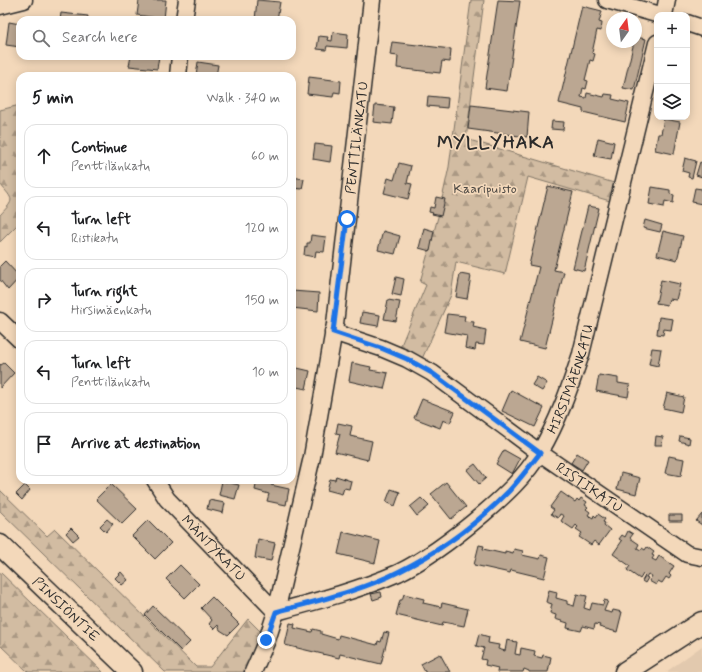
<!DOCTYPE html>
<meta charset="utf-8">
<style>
body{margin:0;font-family:Mynerve,sans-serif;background:#f6f6f6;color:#202124}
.controls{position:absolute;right:12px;top:12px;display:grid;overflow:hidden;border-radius:8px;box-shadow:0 2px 10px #0003}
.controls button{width:36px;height:36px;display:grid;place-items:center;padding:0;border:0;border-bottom:1px solid #e0e0e0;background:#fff;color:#202124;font:20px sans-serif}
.compass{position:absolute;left:606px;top:12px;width:36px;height:36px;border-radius:50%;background:#fff;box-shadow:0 2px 10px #0003;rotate:14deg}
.stop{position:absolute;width:12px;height:12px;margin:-9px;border:3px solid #1a73e8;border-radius:50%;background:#fff}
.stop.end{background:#1a73e8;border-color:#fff;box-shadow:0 1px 4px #0008}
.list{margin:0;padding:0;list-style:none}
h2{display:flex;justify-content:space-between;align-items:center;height:52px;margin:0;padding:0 16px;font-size:17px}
h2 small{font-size:13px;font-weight:400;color:#757577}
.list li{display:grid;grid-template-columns:26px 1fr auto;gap:12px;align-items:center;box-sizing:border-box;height:64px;margin:0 8px 8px;padding:0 8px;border:1px solid #e0e0e0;border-radius:12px}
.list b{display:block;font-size:15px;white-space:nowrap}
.list p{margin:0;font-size:13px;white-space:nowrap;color:#757577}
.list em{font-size:13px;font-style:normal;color:#757577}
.icon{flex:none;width:22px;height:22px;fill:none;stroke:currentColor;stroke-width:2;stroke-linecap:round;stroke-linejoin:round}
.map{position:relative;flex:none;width:702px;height:672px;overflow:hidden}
.search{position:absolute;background:#fff;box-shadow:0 2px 10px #0003;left:16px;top:16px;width:280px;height:44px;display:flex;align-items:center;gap:10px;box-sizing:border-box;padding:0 14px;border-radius:12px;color:#757577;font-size:15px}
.panel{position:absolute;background:#fff;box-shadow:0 2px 10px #0003;left:16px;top:72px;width:280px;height:412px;border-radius:12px}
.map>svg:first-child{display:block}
</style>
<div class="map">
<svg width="702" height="672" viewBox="0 0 702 672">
<defs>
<pattern id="forest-firs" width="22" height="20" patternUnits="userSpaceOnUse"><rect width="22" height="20" fill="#d2bca2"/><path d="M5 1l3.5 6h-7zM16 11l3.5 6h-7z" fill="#ab9984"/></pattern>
</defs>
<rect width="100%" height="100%" fill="#f3d8ba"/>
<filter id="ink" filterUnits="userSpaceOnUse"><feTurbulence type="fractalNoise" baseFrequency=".025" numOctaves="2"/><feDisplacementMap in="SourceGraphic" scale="8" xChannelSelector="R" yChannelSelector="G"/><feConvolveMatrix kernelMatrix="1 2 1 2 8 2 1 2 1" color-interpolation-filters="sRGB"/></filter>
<g filter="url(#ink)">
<path fill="#e2c9ae" d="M702,646V672H666Z"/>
<path fill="url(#forest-firs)" stroke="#7e7466" d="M471,0H484L466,139L614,183L610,201L528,177L505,274L456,262L451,295L421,361L399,350L426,285L420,282L438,217L449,167Z
M20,105V222L0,242V215C15,199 14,201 0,184V110Z
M0,490L47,536L55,529L196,667H210L248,619L261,632L250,660L244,672H165L0,511Z
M0,572L103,672H28L0,645Z"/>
<path fill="#bba792" stroke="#2b2b2b" d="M139,0H166L164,19L137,15Z
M257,0L280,2L277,20H255Z
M498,0L520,1L507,91L485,88Z
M582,6L602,11L599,22L602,23L601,31L597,30L592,53L595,54L593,61L590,60L585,80L588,81L586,89L583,88L581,97L586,98L587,93L604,97L605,94L613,95L612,99L629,103L625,122L583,112V109L559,103Z
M61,13L88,16L87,20H60Z
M205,17L225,19V20H205Z
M9,22L20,24V47L6,45Z
M333,32L348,34L347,48L327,46L326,50L317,49L319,36L328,37L327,40L332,41Z
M636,37L646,39L634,90L623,88L634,42H636Z
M392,42L451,49L450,62L442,61L440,73L397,68L398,56L390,55Z
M131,56H159L157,69L129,66Z
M198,62L218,65L216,76H196Z
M309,77L341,81L340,93L334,92L333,97L307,94Z
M428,96L448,98L447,108L427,106Z
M375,105L394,107L392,124L373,122Z
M471,105L529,112L527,137L468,129Z
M664,119L680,122L674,154L655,150L658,134H661Z
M552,121L564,122L563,130L551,129Z
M598,138L614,142L611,159L594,156Z
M315,144L332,146L330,162L313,159Z
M685,158L696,161L692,178L688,177L689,173L682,171Z
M700,162L702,163V177L696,175Z
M399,163L411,166L407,183L412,184L408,199L384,193L388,178L394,180Z
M292,177L304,179L302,189L292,188Z
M548,186L573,192L554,270L564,272L545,348L520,342L539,267L529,265Z
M652,187L670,190V194L674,195L673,203L665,201L664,207L649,204Z
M695,188L702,189V204L692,202Z
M436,197L445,199L441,216L432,214L433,213L429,212L430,207L434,208Z
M588,206L599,208L584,271L573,268Z
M645,220L662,225L660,232L643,228Z
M424,228L434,231L430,251L419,248Z
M383,231L400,236L395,254L378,250Z
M663,231L683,236L677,260L657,255Z
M311,235L326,237L324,252L316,251L315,257L304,255L305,246L307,247V243H310Z
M5,261L20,277L8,290L0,280V266Z
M460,274L471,276L467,299L456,297Z
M396,277L404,279L401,296L392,294Z
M661,280L680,284L676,300L669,299L667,305L656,303Z
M292,291L319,293L318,311L292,308Z
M388,300L400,302L396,321L384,319Z
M362,312L380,315L378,326L360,323Z
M447,314L465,316L464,321L474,322L473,327L486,330L484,345L476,344L475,350L465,348L467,336L444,332Z
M659,317L673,319L671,330L664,329L663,335L657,334Z
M652,348L661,349L658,366L649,364Z
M4,363L14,373L0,388V364L1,365Z
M352,363L371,367L370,370L388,373L384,389L349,381Z
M293,367L310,371L306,389L292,386Z
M599,375L618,378V383L630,385L628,397L596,391Z
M537,377L547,383L542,391L532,385Z
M511,390L544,408L535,427L502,411Z
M667,393L684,397L681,412L663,408Z
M422,399L455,412L450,423L443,420L440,428L414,418Z
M338,423L352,426L350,436L372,441L368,460L335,452L340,434L336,433Z
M656,436L663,437L662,445H655Z
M680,436L690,438L689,444L679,441Z
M504,450L520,459L512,474L496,464Z
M577,453L588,460L582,470L571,463Z
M669,456L684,459L681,476L665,473Z
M475,464L486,478L479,484L467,470Z
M621,473L640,478L636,494L617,489Z
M336,476L351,481L349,489L344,488L342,494L327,490L330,479L335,480Z
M257,480L272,481L271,485L289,489L286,505L267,501L269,494L255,490Z
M222,481L239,485L235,499L219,495Z
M446,482L466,507L451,519L431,494Z
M111,484L137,509L122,524L96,499Z
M25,485L30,490L22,500L16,494Z
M391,489L400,492L395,506L386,502Z
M561,492L575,502L577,499L579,501L581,498L587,502L585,505L588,507L586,509L590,512L588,515L593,518L594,515L596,517L598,514L605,519L603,522L605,523L604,525L610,530L599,545L594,541L591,545L579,537L582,533L576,529L578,527L576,525L573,529L561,521L564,516L560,514L558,518L551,514L554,510L550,507Z
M421,498L429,506L417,516L410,507Z
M209,500L225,503L223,513L207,509Z
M702,514V525L696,521Z
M669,515H682V521H669Z
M107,519L113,524L106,532L100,526Z
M148,520L171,543L155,559L132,536Z
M71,528L79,536L73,541L66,533Z
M628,531L633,534L630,538L639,544L637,548L641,550L642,548L645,550L647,547L654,552L652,555L654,556L652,559L656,561L659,556L674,566L669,574L671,576L669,579L666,577L662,583L658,581L656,585L649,581L652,576L648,574L646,577L648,578L645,583L642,581L645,576L643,574L640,579L627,570L630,566L613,554L622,541L619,539L622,535L625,537Z
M343,532L380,541L375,563L338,554Z
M258,539L275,543L271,561L255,558Z
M479,545L484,546L483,549L505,554V551L513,553L514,549L523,551L522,555L540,559L541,555L549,557L544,578L511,570L510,573L474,565Z
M180,565L199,584L185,598L166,579Z
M121,572L128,580L122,585L115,578Z
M549,590L557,592L556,598L567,601V604L574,606L577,594L587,596L584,608L590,610L592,603L603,605L604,600L608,601L604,611L612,613L613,610L622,612L617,632L599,627L600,625L595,624L594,629L583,626L581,631L567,628L568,623L555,619L556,615L550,613L552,604L546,602Z
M381,592L382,597L373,600L371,594Z
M404,594L424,599L423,603L441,607L442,603L468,609L464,626L443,622L442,626L396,615L400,600H402Z
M212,597L239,624L228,635L220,630L218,625L214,629L209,624L212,620L201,608Z
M153,606L190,642L181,651L145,615Z
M290,623L295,624L294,628L312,632L313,629L321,631V634L338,639L339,635L377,645L378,641L381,642L384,632L389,633L381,664L340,654L339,658L285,645Z
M479,634L489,637L488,643L499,645L498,649L505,651L507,640L517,642L515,654L520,655L521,648L535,651L534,656L542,658L543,655L551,657L548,672H529V671L524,669L523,672H497L498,668L485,665L486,660L481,659L484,648L476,646Z
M440,654L450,672H425L421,664Z"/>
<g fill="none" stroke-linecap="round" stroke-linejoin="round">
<defs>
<g id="minor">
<path d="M607,0L660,15"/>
<path d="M0,6L24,0"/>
<path d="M664,15L667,0"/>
<path d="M184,20L187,0"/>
<path d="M687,23L702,28"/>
<path d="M178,76L180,56"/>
<path d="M0,321L20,340"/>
<path id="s1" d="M333,332L381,348L407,359L432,373L540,453L687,554L702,557"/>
<path id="s2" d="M155,480L167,499L276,612"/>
<path id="s3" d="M276,612C317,601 359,590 398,573C429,558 457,536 483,514C504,496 526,476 540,452C558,422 570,387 581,354L657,43"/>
<path id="s4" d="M253,672L267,640L276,612L312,457L335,324L372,0"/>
</g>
<g id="major">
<path id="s5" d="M0,545L132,672"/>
<path d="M625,672L702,622"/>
</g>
</defs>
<use href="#minor" stroke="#2b2b2b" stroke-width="19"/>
<use href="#major" stroke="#2b2b2b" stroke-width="23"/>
<use href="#minor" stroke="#f3d8ba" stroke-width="16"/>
<use href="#major" stroke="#f3d8ba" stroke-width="20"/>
</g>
</g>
<g fill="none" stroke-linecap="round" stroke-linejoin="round" filter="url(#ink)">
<path stroke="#1a73e8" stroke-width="5" d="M266,640L276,612C316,601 364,590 400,571C440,551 478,523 509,491C520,479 530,466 540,453L432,373L407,359L381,348L333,332L347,219"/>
</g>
<g text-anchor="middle" stroke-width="3.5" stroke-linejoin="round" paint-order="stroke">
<g font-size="14" fill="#2b2b2b" stroke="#f3d8ba">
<text dy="5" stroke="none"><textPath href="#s4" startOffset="546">PENTTILÄNKATU</textPath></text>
<text dy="5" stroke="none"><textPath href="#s3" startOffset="396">HIRSIMÄENKATU</textPath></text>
<text dy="5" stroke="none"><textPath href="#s1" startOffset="302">RISTIKATU</textPath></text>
<text dy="5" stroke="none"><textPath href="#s2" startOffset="90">MÄNTYKATU</textPath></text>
<text dy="5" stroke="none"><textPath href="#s5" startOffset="92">PINSIÖNTIE</textPath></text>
</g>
<g font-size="14" fill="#4c4843" stroke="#f3d8ba">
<text x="485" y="193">Kaaripuisto</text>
</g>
<g font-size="18" font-weight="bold" letter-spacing="1" fill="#2b2b2b" stroke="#f3d8ba">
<text x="496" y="148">MYLLYHAKA</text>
</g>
</g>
</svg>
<div class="controls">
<button>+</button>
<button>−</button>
<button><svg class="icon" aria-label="layers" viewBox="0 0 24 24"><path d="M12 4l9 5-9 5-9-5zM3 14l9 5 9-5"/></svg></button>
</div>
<svg class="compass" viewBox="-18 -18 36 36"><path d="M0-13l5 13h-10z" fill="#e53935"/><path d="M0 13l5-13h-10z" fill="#757577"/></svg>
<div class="stop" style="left:347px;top:219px"></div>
<div class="stop end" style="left:266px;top:640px"></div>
<div class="search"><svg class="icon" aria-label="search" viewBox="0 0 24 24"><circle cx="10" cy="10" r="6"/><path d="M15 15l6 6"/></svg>Search here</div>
<section class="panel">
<h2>5 min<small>Walk · 340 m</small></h2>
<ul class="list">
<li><svg class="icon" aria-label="ahead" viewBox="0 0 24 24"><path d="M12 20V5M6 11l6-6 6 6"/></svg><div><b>Continue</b><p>Penttilänkatu</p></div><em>60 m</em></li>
<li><svg class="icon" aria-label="left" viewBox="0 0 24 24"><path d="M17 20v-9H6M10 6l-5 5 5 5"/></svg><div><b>Turn left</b><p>Ristikatu</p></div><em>120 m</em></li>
<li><svg class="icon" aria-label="right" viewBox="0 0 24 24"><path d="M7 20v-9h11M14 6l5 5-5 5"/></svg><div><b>Turn right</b><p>Hirsimäenkatu</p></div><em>150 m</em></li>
<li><svg class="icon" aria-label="left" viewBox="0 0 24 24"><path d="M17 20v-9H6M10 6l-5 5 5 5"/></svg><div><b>Turn left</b><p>Penttilänkatu</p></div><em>10 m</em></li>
<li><svg class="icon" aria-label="arrive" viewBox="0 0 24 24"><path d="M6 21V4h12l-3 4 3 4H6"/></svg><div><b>Arrive at destination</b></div></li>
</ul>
</section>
</div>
